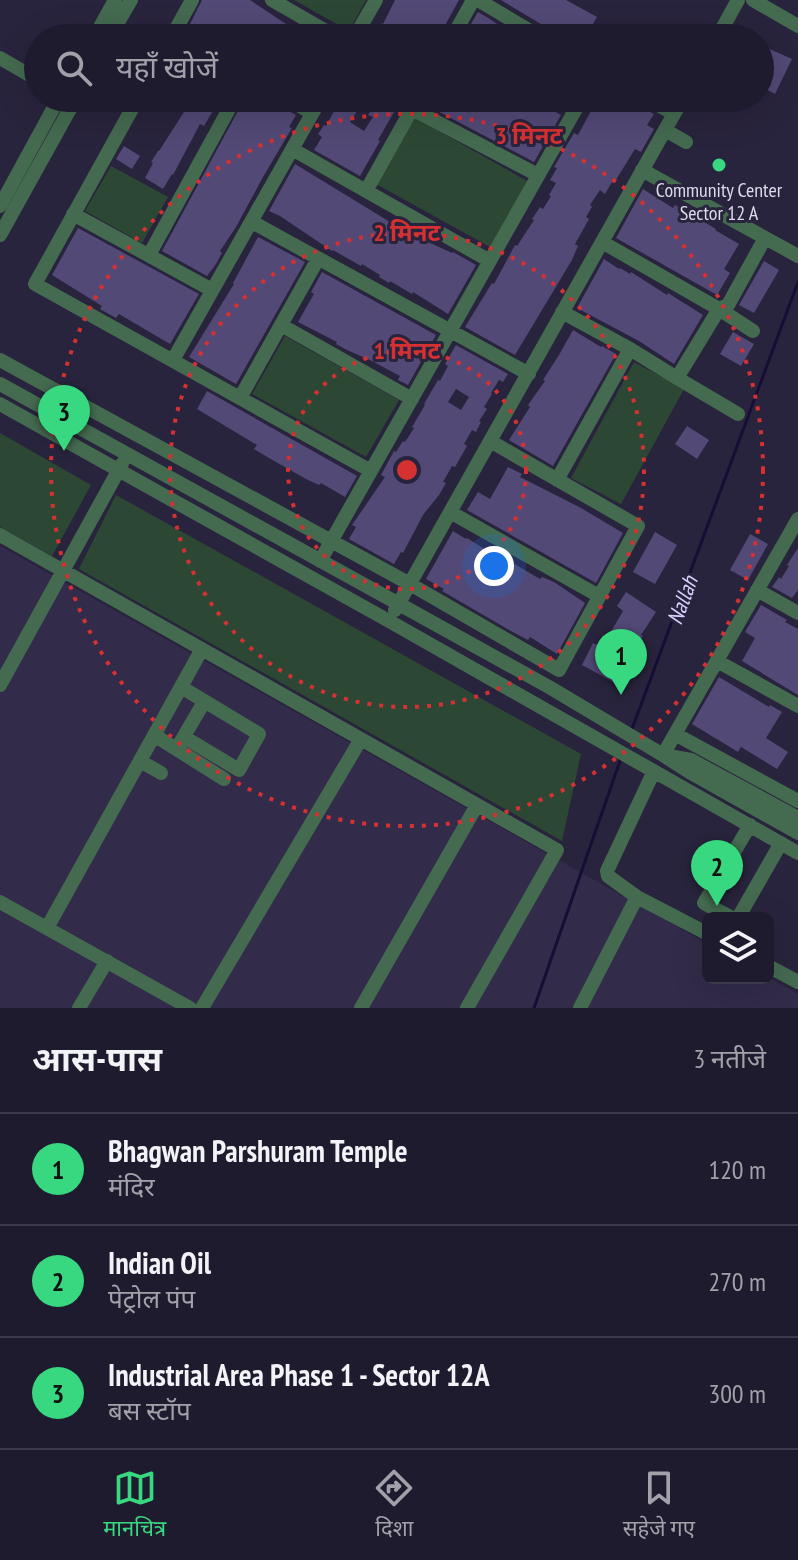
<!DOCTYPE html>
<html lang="hi">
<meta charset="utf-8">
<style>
body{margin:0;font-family:"PT Sans Narrow","Noto Sans Devanagari",sans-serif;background:#272436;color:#f1f3f6}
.controls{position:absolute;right:24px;bottom:24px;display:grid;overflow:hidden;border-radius:12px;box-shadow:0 8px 32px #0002}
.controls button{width:72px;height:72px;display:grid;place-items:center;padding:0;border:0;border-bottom:2px solid #3c394a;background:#1f1b2e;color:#f1f3f6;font:40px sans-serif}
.you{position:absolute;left:494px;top:566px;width:28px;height:28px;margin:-20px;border:6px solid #fff;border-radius:50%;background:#1a73e8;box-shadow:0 0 0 12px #1a73e833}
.badge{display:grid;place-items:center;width:52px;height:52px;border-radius:50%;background:#38d880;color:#111;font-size:26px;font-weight:700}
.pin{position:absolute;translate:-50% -66px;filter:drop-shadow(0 2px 4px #0008)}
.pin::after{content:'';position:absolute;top:42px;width:28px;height:24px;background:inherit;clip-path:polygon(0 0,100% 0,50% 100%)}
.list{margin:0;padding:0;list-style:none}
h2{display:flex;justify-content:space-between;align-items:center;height:104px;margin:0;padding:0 32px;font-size:34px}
h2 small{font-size:26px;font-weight:400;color:#a1a1aa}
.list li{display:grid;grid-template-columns:52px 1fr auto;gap:24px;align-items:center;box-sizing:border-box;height:112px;padding:0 32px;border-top:2px solid #3c394a}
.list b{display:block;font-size:30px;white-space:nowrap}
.list p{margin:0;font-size:26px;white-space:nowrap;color:#a1a1aa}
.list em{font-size:26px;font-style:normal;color:#a1a1aa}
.icon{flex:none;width:44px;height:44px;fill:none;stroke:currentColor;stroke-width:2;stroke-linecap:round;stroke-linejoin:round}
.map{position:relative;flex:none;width:798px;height:1008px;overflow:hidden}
.search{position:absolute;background:#1f1b2e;box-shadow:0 8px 32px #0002;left:24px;right:24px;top:24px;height:88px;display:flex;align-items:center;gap:20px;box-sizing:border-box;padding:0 28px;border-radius:44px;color:#a1a1aa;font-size:30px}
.sheet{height:440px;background:#1f1b2e}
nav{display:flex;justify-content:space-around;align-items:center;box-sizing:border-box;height:112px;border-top:2px solid #3c394a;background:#1f1b2e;font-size:22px;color:#a1a1aa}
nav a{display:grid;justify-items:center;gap:4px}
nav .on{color:#38d880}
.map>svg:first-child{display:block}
</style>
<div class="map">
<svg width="798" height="1008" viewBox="0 0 798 1008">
<rect width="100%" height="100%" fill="#29243d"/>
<path fill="#322c4a" d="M0,546L708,944V978L768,977L798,994V1008H0Z"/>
<path fill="#2c4835" d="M294,0H366L349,31Z
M414,117L527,181L490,247L376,184Z
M111,166L168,197L142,243L85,211Z
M285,336L399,400L366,457L252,394Z
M634,362L684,389L621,504L571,478Z
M0,433L91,485L52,556L0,527Z
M116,495L581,754L562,841L79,569Z"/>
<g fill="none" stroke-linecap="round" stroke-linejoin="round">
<path stroke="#180d34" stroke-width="3" d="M632,729L798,282
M534,1008L621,758"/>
</g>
<path fill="#524976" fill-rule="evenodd" d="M202,0H250L307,38H188L184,36Z
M395,0H459L438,38H413L401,30L396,38H372L382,23L383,24Z
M501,0H566L597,17L585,38H564Z
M478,12L490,19L516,38H467L464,36Z
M763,46L792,59L775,94L760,86V53Z
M193,98H215L213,102L217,104L204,126L200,124L173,175L172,174L163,189L145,178L153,163L151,162L158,151H159Z
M245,98H270L269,100L296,115L289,127L292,128L263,177L236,227L220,251L222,253L216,264L207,276L162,251Z
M341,98H361L354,109L357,111L350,122L364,131L373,117L368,115L379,98H402L378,140L380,141L360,176L314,150L322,137L318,134L324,125L326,126Z
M428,98H530L561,115L534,162L426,105Z
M598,98H633L641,107L654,114L647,125L654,129L641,152L635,149L614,183L612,182L605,194L600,190L590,205L592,207L586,217L589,219L575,244L578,246L572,260L515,355L465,327L492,283L494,284L515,245L517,246L534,220L532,219L540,207L543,209L551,196L549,195L556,183L550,180L557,168L554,167L574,133L578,135Z
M124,146L140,156L132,169L116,159Z
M295,164L390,222L392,219L402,225L401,226L428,242L452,253L453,252L476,265L448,314L413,292L412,294L390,281L389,283L379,277L380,275L362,264L361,266L333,250L332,251L280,216L269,211Z
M643,189L673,208L675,205L716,229L715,230L739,244L724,269L730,273L717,295L616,238Z
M78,228L199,294L170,344L119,314L116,318L100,309L102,306L52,275Z
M258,237L305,262L236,384L189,357L234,284L233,283Z
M604,259L619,269L620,268L630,274L631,272L667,295L668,293L703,315L674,364L639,341L577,308Z
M764,261L779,270L754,313L739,305Z
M322,272L436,335L408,385L398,380L400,376L370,360L347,350L336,344L337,342L298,322L314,294L311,292Z
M573,330L601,347L602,346L616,354L553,466L509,440L530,407L528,405L545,381L543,380L559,355Z
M733,332L754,344L741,366L720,354Z
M456,345L508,374L503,382L499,380L491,393L492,394L484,407L487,409L479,421L481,422L476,432L472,430L464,444L467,446L455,467L452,466L443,482L446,483L439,495L423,515L403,553L401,552L394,564L349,539L356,527L352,525L385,477L381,475L394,451L396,452L403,441L405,442L414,428L412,427L425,405L424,404L438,380L440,381L448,366L445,364ZM456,389L469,397L461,410L448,402Z
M207,391L357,476L345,497L321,483L319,485L306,479L269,458L254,449L257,445L197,409Z
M687,426L709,440L697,459L675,444Z
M508,467L522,474L520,477L581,508L623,533L596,583L467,510L478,492L490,499Z
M453,531L466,539L467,538L502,560L505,556L512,560L511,562L540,579L542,577L554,582L585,603L557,654L530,637L528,640L511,631L442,591L444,589L426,579Z
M655,532L677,545L655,584L633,572Z
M750,534L768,544L748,580L730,570Z
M798,548V590L792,598L772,587L779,577L781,579L789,566L787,565Z
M626,592L656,612L641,635L643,636L615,683L582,665L593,643L602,647L623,611L617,606Z
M761,605L787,620L785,622L798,629V695L742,661L755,638L745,632Z
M719,677L769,707L770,705L782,712L766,738L788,752L777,769L741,747L738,752L692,724Z"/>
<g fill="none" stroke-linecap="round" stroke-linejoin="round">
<path stroke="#446a50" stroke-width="14" d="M272,0L338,38
M478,0L542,38
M753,0L798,26
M94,38L115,0
M109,38L131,0
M171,38L192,0
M354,38L376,0
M452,38L473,0
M717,38L738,0
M0,58L38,80
M138,98L35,284L371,471
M286,98L312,113
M554,98L575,110
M646,98L674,114
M412,109L538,175
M665,130L686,142
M292,149L490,261
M642,170L798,256
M366,191L418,98
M0,206L59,98
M73,214L212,290
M252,222L529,374
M0,235L76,98
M149,255L235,98
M562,312L630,349L677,378L719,309L602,242
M281,325L412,399
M753,331L719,309L728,305L765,238
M0,360L410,584L559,670L638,526L490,441
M173,360L321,98
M677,378L738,414
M0,384L399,604L549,687L663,755L691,760L798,818
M240,398L318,259
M0,404L389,621L798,853
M557,480L630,349
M450,512L599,596
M798,519L663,755L691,773L798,833
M0,535L557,850L467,1008
M320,561L582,98
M757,590L798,613
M395,610L683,98
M717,661L798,706
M0,685L122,464
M181,687L259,734L239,770L184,737
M675,734L798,801
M154,735L224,779
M180,743L204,702
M140,761L161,773
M637,897L608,876L607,871L654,771
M0,902L190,1008
M732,918L704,903L750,825
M738,918L781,843
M47,928L202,649
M768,966L798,982
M79,1008L107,961
M202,1008L361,739
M361,1008L477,805
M580,1008L637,897L708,934"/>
</g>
<g fill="none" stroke="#d63132" stroke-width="4" stroke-dasharray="4 8">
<circle cx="407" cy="470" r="119"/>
<circle cx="407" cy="470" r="237"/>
<circle cx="407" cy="470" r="356"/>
</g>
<circle fill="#38d880" stroke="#29243d" stroke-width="3" cx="719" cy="165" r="8"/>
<g text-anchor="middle" stroke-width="6" stroke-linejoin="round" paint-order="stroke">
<g font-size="20" fill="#dddbec" stroke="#29243d">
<text x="719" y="197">Community Center<tspan x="719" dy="23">Sector 12 A</tspan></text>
</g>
<g font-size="22" font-style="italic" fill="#d9d2ff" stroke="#29243d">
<text transform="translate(682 600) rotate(-70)" y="8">Nallah</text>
</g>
</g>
<circle cx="407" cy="470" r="12" fill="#d63132" stroke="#29243d" stroke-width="4"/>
<g font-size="24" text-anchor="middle" font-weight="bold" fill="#d63132" stroke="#29243d" stroke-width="6" stroke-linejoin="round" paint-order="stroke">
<text x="529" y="144">3 मिनट</text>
<text x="407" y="241">2 मिनट</text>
<text x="407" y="359">1 मिनट</text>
</g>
</svg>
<div class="controls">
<button><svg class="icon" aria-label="layers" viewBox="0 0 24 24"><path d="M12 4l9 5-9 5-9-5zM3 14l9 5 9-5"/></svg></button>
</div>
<div class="you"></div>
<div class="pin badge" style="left:621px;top:695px">1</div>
<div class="pin badge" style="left:717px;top:906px">2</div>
<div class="pin badge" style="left:64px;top:451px">3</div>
<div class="search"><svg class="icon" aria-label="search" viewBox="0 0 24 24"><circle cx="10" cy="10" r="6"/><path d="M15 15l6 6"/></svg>यहाँ खोजें</div>
</div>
<section class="sheet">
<h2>आस-पास<small>3 नतीजे</small></h2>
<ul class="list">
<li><span class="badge">1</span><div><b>Bhagwan Parshuram Temple</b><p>मंदिर</p></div><em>120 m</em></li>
<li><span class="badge">2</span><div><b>Indian Oil</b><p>पेट्रोल पंप</p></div><em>270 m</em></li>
<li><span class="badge">3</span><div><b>Industrial Area Phase 1 - Sector 12A</b><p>बस स्टॉप</p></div><em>300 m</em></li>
</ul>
</section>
<nav>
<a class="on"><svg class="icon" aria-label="map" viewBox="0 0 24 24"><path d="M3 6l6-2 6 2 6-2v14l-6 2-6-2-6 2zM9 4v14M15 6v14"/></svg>मानचित्र</a>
<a><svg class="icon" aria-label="directions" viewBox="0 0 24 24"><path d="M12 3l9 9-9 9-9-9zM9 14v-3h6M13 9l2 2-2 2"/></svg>दिशा</a>
<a><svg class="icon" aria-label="saved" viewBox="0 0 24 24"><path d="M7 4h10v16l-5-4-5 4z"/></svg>सहेजे गए</a>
</nav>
